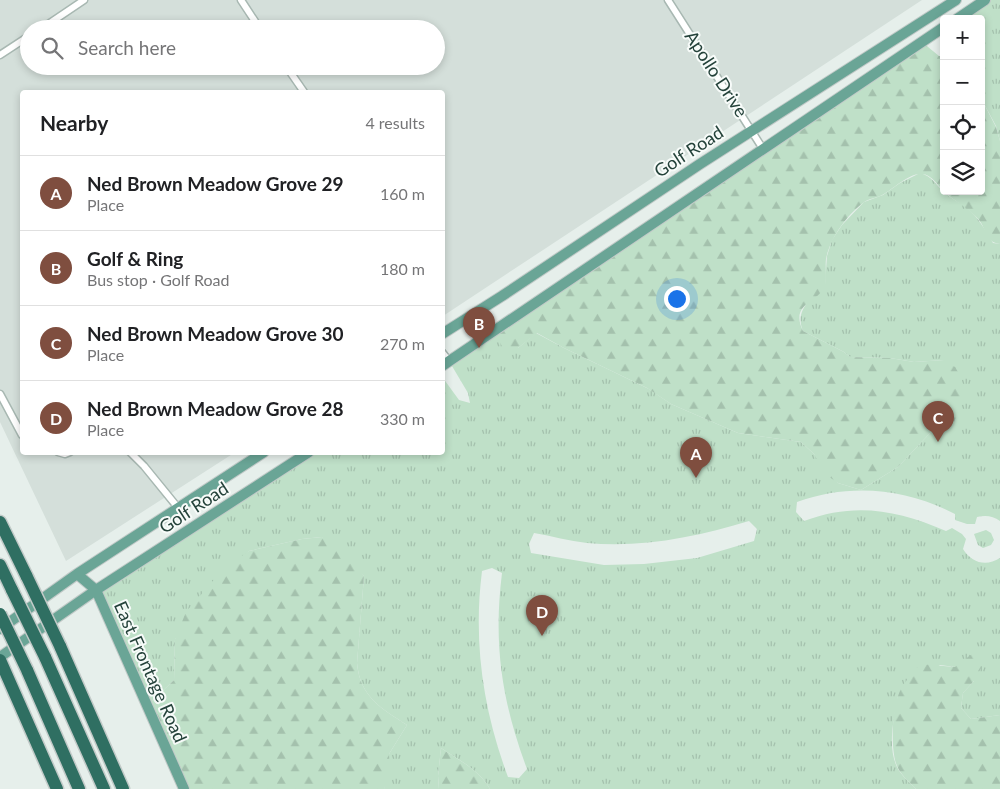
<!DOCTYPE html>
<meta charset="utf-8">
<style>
body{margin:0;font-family:Lato,sans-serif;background:#f2f2f2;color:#202124}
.controls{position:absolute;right:15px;top:15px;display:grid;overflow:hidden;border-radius:5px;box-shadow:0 2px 8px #0003}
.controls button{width:45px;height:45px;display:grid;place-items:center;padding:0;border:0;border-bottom:1px solid #e0e0e0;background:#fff;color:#202124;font:25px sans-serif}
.you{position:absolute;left:676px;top:298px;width:18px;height:18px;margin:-12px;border:4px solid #fff;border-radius:50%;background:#1a73e8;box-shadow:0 0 0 8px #1a73e833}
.badge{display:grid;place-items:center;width:32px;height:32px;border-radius:50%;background:#7f4e3f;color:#fff;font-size:16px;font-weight:700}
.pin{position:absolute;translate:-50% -41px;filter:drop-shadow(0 1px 2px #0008)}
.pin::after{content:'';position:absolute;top:26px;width:18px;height:15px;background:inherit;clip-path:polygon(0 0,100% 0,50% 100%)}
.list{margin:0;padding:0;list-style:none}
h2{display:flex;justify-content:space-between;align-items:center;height:65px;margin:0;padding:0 20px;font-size:21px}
h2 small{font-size:16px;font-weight:400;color:#757577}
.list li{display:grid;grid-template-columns:32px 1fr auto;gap:15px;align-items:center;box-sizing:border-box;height:75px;padding:0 20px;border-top:1px solid #e0e0e0}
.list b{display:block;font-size:19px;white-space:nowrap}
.list p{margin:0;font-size:16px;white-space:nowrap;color:#757577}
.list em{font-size:16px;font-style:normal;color:#757577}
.icon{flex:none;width:28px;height:28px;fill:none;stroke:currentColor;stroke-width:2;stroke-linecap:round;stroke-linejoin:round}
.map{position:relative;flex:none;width:1000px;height:789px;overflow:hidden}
.search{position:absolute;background:#fff;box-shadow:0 2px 8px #0003;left:20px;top:20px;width:425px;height:55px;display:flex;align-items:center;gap:12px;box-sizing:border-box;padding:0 18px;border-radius:28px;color:#757577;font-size:19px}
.panel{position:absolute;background:#fff;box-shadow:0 2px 8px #0003;left:20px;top:90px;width:425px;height:365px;border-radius:5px}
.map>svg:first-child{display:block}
</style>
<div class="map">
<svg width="1000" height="789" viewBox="0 0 1000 789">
<defs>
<pattern id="grass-tufts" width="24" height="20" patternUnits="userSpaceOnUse" patternTransform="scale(1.25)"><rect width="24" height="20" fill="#bfe0c8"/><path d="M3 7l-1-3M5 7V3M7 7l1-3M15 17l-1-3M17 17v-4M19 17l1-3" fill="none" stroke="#a4c1ad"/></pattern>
<pattern id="forest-firs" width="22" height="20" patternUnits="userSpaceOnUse" patternTransform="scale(1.25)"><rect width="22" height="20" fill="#bfe0c8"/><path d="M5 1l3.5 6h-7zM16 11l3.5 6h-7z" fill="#a4c1ad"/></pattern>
</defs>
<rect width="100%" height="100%" fill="#e6efeb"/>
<path fill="#d4dfda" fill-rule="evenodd" d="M0,0H922L443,316L442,92H22V452L234,453L66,561L0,422ZM29,29H436V66H29Z"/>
<path fill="url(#grass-tufts)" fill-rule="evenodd" d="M984,0H1000V141L996,126L981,98V19H958Z
M920,173C932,176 936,185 944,192C951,199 960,202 967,208C979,218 985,230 993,243L1000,244V521C993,516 986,515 977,517L975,524H967L955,520V514C905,488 850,483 797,502L796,512L804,521C855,502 897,510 946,531L952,528L962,534L966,539L963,549C972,563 986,567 1000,558V715L971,719L961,708L963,693L974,681L955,667L940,665L898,696C894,718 887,746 897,767C901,775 910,783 916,789H490C479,770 459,760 441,748L438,776L439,789H384L389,754L407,725C381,708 360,697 357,663L364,576L322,537L302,539L249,551L175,639L174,680L148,705L96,590L309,453L442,452L443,378L459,400L470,403L468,393L449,361L494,331L518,348L536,333L564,348L649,389L671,404L738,433L801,442L814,454L838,483L861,490L898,467L932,431L945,422L944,360L914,362L890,358L850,357L844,352L803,331C794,310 812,298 825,284L827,256L832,240L842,225L864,202L883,195L900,183ZM749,521L757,529L754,541L697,558L644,564L604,565L531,553L529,544L534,533C552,536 569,541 587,543C642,548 697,537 749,521ZM492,568L502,573C493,645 502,702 527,769L519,778L508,777C483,710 473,642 482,571Z
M986,530L991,533L994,540L991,545L983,548L978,545L974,534Z"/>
<path fill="url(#forest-firs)" d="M922,42L939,56H944V191H981V98L996,127L1000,141V244C985,242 987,230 979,220C970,209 957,203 947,194C939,188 932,173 920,174C909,174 894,188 884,194C878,198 869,198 863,203C847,215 830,238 826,259C825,267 827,277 825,285C820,303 789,302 803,331L844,352L850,357L890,358L914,362L944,360L955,367L961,377L963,387L961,400L945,422L932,431L898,467L861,490L838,483L825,474L814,454L801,442L738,433L671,404L647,388L564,348L537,333L518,348L504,350L494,331Z
M322,537L339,545L364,576L357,663C360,697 381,708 407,725L389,754L390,774L384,789H184L148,705L174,680L175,639L186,612L225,567L249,551L302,539Z
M972,654L979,659L981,668L974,681L963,693L961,708L971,719L1000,715V789H916C910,783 902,776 898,768C890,754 892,711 898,696C902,684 912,674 920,664L955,667Z
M441,748C459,760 479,770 490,789H439L438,776Z"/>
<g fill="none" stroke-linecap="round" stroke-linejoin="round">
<defs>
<path id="street" d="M241,0L260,29
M668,0L763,149
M41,29L84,0
M0,55L29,36
M286,66L304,92
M442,352L449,361
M0,394L22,435
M58,452L65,454L70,452
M130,452L144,466L179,509"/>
<path id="primary" d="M957,19L985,0
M442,334L502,296L700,164L956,0
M442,366L944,27
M77,574L96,590L184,789
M0,629L77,574L264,452
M0,657L96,590L309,452"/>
<path id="highway" d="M0,522L27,577
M0,565L12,590
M60,646L123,789
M45,657L104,789
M0,660L57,789
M27,670L79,789"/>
</defs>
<use href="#street" stroke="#a8b8b2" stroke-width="9"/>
<use href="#primary" stroke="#c2cac8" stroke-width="12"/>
<use href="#highway" stroke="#c2cac8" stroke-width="15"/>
<use href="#street" stroke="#fff" stroke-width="6"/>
<use href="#primary" stroke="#6aa596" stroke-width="10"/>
<use href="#highway" stroke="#2f6f62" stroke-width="12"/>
<defs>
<path id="highway-bridge" d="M27,577L60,646
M12,590L45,657
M0,614L27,670"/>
</defs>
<use href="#highway-bridge" stroke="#c2cac8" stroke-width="15" stroke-linecap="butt"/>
<use href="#highway-bridge" stroke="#2f6f62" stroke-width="12"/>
</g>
<g text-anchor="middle" stroke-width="4" stroke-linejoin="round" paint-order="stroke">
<g font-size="18" fill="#24423a" stroke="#f7fbf9">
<text transform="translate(716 74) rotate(57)" y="6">Apollo Drive</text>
<text transform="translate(689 152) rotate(-33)" y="6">Golf Road</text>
<text transform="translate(194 508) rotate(-33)" y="6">Golf Road</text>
<text transform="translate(150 672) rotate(66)" y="6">East Frontage Road</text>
</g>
</g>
</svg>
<div class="controls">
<button>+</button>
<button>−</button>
<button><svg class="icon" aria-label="locate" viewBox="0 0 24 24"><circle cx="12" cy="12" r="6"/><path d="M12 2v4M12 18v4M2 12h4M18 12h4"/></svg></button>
<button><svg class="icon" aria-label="layers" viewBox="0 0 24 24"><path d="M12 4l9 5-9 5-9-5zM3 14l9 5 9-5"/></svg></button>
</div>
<div class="you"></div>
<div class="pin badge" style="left:696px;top:478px">A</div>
<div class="pin badge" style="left:479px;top:348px">B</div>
<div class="pin badge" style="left:938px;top:442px">C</div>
<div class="pin badge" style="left:542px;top:636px">D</div>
<div class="search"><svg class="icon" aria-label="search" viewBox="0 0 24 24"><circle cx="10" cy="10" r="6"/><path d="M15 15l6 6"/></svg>Search here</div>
<section class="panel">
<h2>Nearby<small>4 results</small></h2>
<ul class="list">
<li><span class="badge">A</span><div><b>Ned Brown Meadow Grove 29</b><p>Place</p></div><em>160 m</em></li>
<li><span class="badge">B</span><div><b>Golf &amp; Ring</b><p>Bus stop · Golf Road</p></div><em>180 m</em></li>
<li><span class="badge">C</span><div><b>Ned Brown Meadow Grove 30</b><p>Place</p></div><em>270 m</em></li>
<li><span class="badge">D</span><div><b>Ned Brown Meadow Grove 28</b><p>Place</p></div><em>330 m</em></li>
</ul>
</section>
</div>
